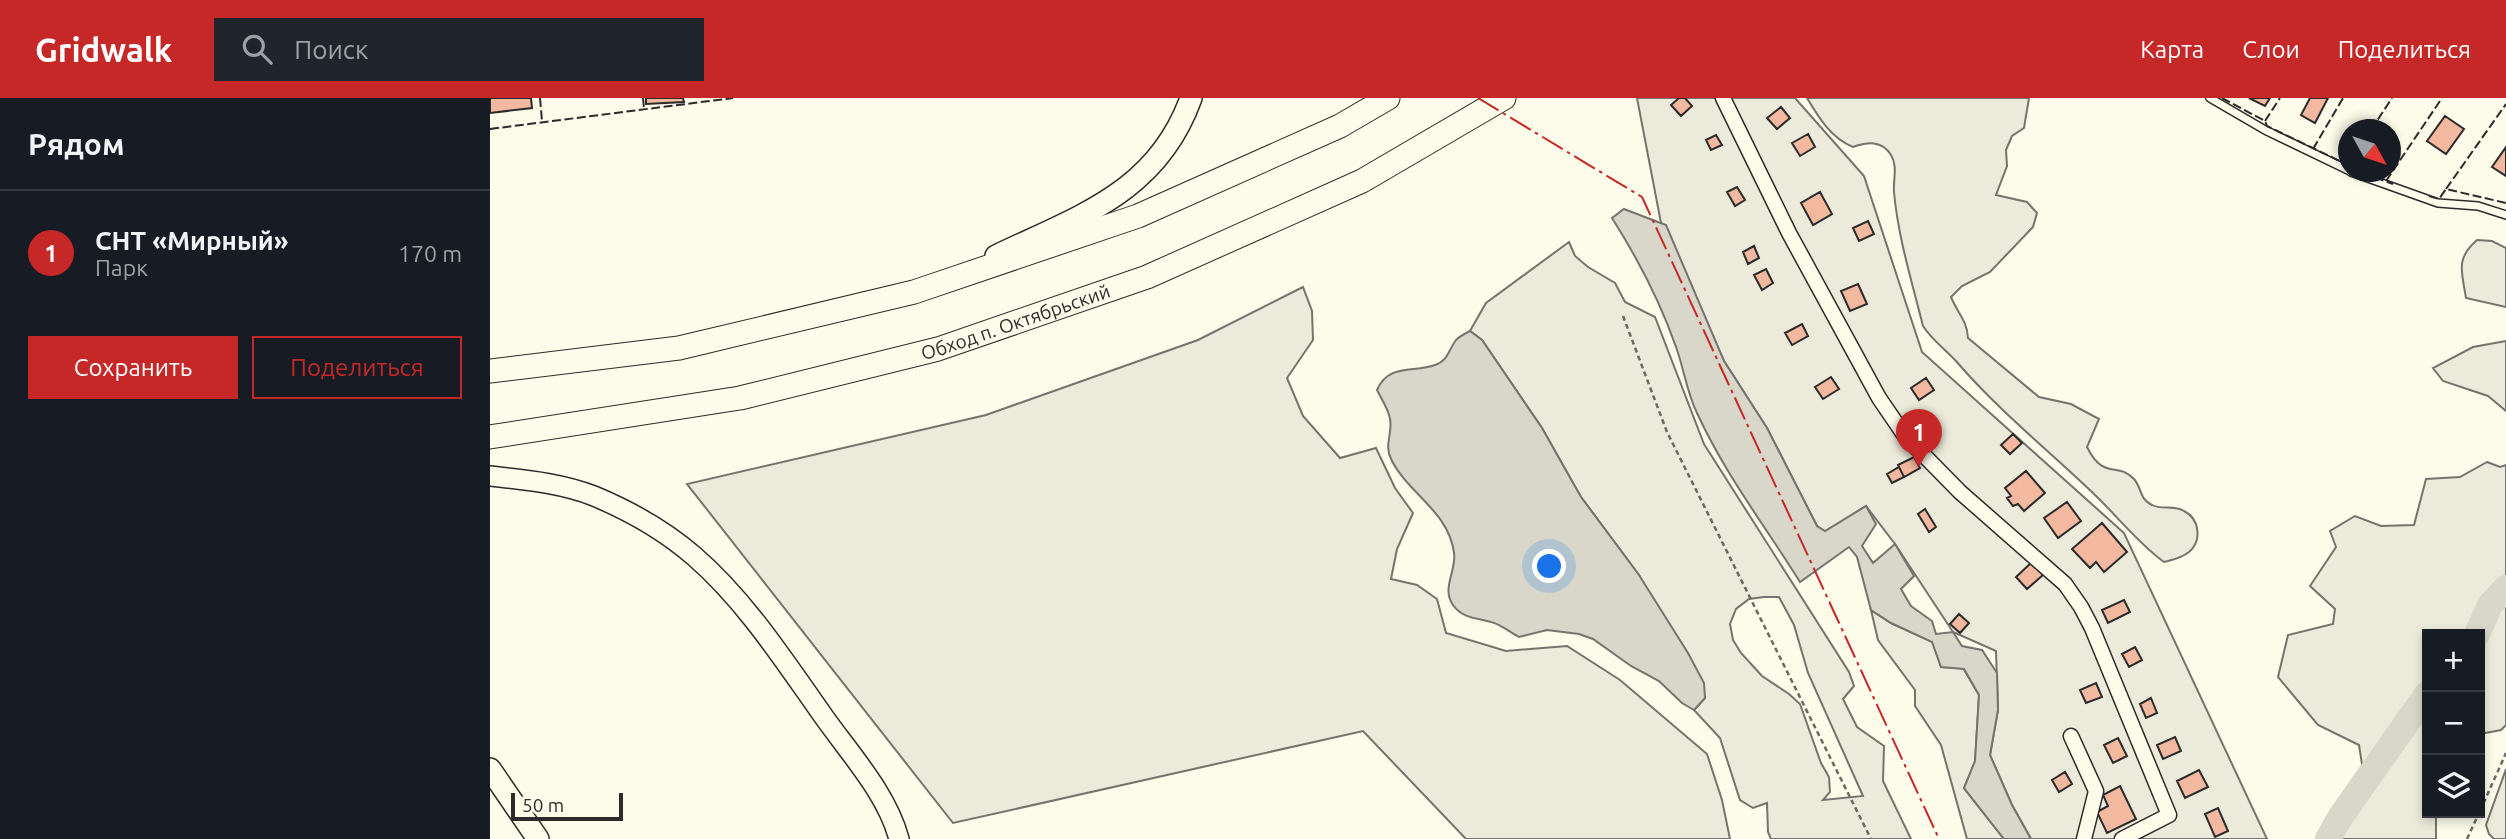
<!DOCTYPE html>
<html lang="ru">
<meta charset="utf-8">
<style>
body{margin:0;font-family:Ubuntu,sans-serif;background:#20242c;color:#f1f3f6}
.controls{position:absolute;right:21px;bottom:21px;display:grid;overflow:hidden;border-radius:0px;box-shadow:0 4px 10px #0003}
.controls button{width:63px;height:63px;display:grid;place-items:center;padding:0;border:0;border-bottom:2px solid #363941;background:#171b24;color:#f1f3f6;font:35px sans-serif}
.compass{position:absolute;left:1848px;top:21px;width:63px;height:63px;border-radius:50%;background:#171b24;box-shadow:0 4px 10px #0003;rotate:130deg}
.scale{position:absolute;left:21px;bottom:18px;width:112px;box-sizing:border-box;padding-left:7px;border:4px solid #2b2b2b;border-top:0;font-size:19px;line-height:24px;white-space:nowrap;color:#2b2b2b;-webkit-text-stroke:5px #fdfbea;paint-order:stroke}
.you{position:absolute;left:1060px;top:469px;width:24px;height:24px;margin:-18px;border:5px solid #fff;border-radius:50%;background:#1a73e8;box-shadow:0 0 0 10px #1a73e833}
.badge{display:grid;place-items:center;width:46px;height:46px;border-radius:50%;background:#c62828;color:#fff;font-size:23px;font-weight:700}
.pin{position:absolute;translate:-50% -58px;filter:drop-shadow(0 2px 4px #0008)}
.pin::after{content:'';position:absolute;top:37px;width:24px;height:21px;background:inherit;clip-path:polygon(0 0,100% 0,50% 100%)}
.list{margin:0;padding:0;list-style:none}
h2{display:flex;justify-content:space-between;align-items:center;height:91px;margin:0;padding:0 28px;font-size:30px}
h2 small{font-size:23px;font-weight:400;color:#9ea1a6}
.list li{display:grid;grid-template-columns:46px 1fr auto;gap:21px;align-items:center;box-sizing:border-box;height:126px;padding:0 28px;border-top:2px solid #363941}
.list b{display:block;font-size:26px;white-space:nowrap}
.list p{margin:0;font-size:23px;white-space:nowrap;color:#9ea1a6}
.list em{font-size:23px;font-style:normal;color:#9ea1a6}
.actions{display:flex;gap:14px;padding:21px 28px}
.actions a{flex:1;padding:16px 0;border:2px solid #c62828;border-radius:0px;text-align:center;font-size:24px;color:#c62828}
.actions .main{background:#c62828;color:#fff}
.icon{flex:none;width:38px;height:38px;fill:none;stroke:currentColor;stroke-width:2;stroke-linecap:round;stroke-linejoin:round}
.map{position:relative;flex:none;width:2016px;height:741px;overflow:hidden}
header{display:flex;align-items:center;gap:42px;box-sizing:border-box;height:98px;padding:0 35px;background:#c62828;color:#fff}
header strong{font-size:33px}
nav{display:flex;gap:38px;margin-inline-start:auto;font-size:24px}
.search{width:490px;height:63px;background:#20242c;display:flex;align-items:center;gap:18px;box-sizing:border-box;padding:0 24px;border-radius:0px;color:#9ea1a6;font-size:26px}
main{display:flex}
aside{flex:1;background:#171b24}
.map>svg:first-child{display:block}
</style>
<header>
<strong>Gridwalk</strong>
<div class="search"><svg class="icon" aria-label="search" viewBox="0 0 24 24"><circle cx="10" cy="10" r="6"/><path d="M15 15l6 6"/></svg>Поиск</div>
<nav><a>Карта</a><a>Слои</a><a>Поделиться</a></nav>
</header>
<main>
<aside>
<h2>Рядом<small></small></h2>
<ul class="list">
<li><span class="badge">1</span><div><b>СНТ «Мирный»</b><p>Парк</p></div><em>170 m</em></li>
</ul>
<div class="actions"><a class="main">Сохранить</a><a>Поделиться</a></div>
</aside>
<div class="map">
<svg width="2016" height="741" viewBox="0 0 2016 741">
<rect width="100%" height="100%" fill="#fdfbea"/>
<path fill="#ecebdb" stroke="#74746e" stroke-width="2" fill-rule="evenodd" d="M1147,0H1305L1374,78L1432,254L1634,435L1777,741H1541L1522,707L1500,657L1508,612L1506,553L1463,534L1405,446L1376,408L1335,434L1327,428L1277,330L1234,263L1171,125Z
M1317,0H1539L1534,30L1522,38L1516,52L1517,68L1506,97L1537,104L1547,115L1543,129L1500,174L1472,188L1461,199C1468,216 1477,222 1478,240L1549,299L1581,306L1609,321L1597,349C1614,383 1627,363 1644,381C1652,390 1649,401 1662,407C1671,412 1685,407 1694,413C1710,421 1712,443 1699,454C1692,460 1682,462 1674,464C1648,445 1628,419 1605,397C1558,352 1508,312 1466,263C1455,251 1442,242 1433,228C1422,184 1408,139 1404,94C1403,82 1408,68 1401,57C1392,42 1377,44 1363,49C1341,40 1329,20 1317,0Z
M1987,142L2002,143L2016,150V209L1976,200C1972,174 1965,161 1987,142Z
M1079,144L1085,158L1098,169L1125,185L1135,204L1165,219L1214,346L1359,574L1364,588L1353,601L1367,629L1394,648L1393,683L1421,741H1281L1278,734L1277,705L1263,710L1250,702L1230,640L1204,612L1215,600L1149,477L1091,399L1052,330L992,242L980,233L996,205ZM1274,499H1289L1304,527L1318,575L1373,698L1333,702L1340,694L1339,679L1331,665L1310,606L1299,596L1272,578L1251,555L1243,542L1240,526L1246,511L1259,501Z
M813,189L822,213L823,242L797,280L813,318L850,360L886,350L905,390L923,415L907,451L901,481L927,487L947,501L956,535L1016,553L1077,548L1130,582L1217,656L1232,702L1240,741H976L873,633L463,725L197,386L496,317L708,242Z
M2016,243V313L1998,298L1953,283L1943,270L1983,249Z
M1997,364L2010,369L2016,367V627L2011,632L1990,636V536H1937V715H1946V741H1849L1876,692L1869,647L1828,627L1788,579L1798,537L1843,526L1845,511L1820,488L1846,449L1840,433L1865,418L1891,428L1924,427L1936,381L1970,379Z
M1381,512L1401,525L1443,544L1451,569L1473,570L1489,597L1485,664L1474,690L1514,741H1477L1451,647L1425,608V592L1388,542Z
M2016,671V741H2004L1999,736L1996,727Z"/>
<path fill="#d8d7c9" stroke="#74746e" stroke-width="2" d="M1134,111L1176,127L1234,263L1277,330L1327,428L1335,433L1376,408L1386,426L1372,448L1383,465L1405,446L1424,478L1411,491L1421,508L1442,523L1446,536L1463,534L1472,548L1492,552L1507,575L1508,612L1500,657L1522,707L1541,741H1514L1474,690L1485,663L1489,597L1474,571L1451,569L1442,544L1401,525L1381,512L1367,459L1359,449L1310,484C1275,428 1235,376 1207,315C1197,295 1194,271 1186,249C1170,203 1148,161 1122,120Z
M980,233L992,242L1052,330L1091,399L1149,477L1198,555L1214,585L1215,600L1204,612L1192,605L1169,583L1141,568L1103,541L1089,536L1057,532L1029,539C1020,534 1010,526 1001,524C986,520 972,520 963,507C951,490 967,472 964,455C959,414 919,396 902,363C893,347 903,337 900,321C899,312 891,300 887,292C899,265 923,275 945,267C958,263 959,251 966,242C970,238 976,235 980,233Z"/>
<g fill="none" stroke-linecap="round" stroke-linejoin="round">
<path stroke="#d8d7c9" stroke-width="26" d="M1987,536L2000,507L2016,490
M1838,741L1851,718L1937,596"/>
</g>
<path fill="#f2b8a0" stroke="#2b2b2b" stroke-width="2" d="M0,0H41L42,10L0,15Z
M156,0H193L194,4L156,6Z
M1189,0H1195L1202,8L1191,18L1181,7Z
M1759,0H1780L1775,8Z
M1820,0H1838L1825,25L1811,17Z
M1291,9L1300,20L1287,31L1277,20Z
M1955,18L1974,31L1956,56L1937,43Z
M1318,36L1325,49L1310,58L1302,45Z
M1226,37L1232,47L1221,52L1216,42Z
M2016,49V78L2002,69Z
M1247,89L1255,102L1245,108L1237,94Z
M1330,94L1342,116L1323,127L1311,105Z
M1378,123L1384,136L1369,143L1363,130Z
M1264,148L1269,160L1258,166L1253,154Z
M1276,171L1283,185L1272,192L1264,177Z
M1368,186L1377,206L1360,213L1351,193Z
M1312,226L1318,238L1302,247L1295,235Z
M1341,279L1349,291L1333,301L1325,289Z
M1436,280L1444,292L1429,302L1421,290Z
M1523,336L1532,345L1520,356L1511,347Z
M1424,359L1430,370L1414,379L1408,367Z
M1409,369L1414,379L1402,385L1397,376Z
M1536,373L1555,395L1534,413L1528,406L1523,408L1517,400L1521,398L1515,390Z
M1577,404L1591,423L1568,440L1554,420Z
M1435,411L1446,429L1439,434L1428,416Z
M1612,425L1637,454L1614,474L1606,464L1600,470L1582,451Z
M1542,464L1553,477L1537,491L1526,479Z
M1634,502L1640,514L1618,525L1612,512Z
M1469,516L1479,525L1470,535L1460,526Z
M1645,549L1652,562L1639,569L1632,556Z
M1606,585L1612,599L1596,605L1590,592Z
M1661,600L1667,615L1656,620L1650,606Z
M1685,639L1691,653L1673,661L1667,647Z
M1628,640L1637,658L1623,665L1614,647Z
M1709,672L1718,689L1695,700L1687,683Z
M1575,674L1582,686L1569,694L1562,682Z
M1630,688L1646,721L1617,735L1607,714L1618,708L1613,697Z
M1728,710L1738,733L1725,739L1715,716Z"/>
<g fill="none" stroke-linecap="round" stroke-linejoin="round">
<defs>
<path id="service" d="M1720,0L1775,32L1858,72
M1861,74L1948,105L1988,108L2016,117"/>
<path id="minor" d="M1233,0L1299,135L1389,300L1415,338L1470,394L1575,486L1591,509L1602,530L1679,717L1632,741
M1581,638L1606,693L1594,741"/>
<path id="secondary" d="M0,378C35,382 71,385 104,398C140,413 175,433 204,458C256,503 295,564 334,619C361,657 397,696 409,741"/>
<path id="primary" d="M506,158C589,118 667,95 701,0
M0,671L48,741"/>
<g id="trunk">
<path d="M0,273L189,250L424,194L648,118L850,28L898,0"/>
<path id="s1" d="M0,339L250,300L448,251L657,179L872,83L1014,0"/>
</g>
</defs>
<use href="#service" stroke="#2b2b2b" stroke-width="10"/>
<use href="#minor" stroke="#2b2b2b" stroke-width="17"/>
<use href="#secondary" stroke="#2b2b2b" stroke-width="22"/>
<use href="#primary" stroke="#2b2b2b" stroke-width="24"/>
<use href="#trunk" stroke="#2b2b2b" stroke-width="25"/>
<path stroke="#6a6964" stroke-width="2.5" stroke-dasharray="5 3.5" stroke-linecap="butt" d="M1133,218L1177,334L1381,741
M1990,713L2016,655
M1977,741L1989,715"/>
<use href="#service" stroke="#fdfbea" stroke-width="7"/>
<use href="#minor" stroke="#fdfbea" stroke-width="14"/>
<use href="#secondary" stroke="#fdfbea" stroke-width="19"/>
<use href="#primary" stroke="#fdfbea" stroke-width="21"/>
<use href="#trunk" stroke="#fdfbea" stroke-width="23"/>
<path stroke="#2b2b2b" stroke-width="2" stroke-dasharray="9 3.5" stroke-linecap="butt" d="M50,0L52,23
M153,0L154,11
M1732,0L1775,23L1777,28L1856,66L1858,64
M1775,23L1790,0
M0,31L243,0
M1881,32L1902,0
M1823,51L1853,0
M1878,74L1876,76L1903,86
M1896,83L1952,0
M1956,91L2016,6
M1939,98L1949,101L1956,91L2016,105"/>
<path stroke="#c62828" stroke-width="2" stroke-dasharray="24 5 3.5 5" stroke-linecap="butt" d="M988,0L1152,99L1449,741"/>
</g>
<g text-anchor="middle" stroke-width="5" stroke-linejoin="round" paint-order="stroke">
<g font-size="19" fill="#2b2b2b" stroke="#fdfbea">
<text dy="7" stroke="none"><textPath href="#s1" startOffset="539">Обход п. Октябрьский</textPath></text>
</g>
</g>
</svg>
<div class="controls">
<button>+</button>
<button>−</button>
<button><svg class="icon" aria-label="layers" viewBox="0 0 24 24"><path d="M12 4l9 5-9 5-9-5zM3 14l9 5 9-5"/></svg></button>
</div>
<svg class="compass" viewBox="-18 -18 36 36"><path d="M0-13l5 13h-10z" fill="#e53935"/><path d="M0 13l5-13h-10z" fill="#9ea1a6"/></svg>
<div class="scale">50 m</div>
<div class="you"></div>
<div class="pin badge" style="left:1429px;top:369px">1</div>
</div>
</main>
